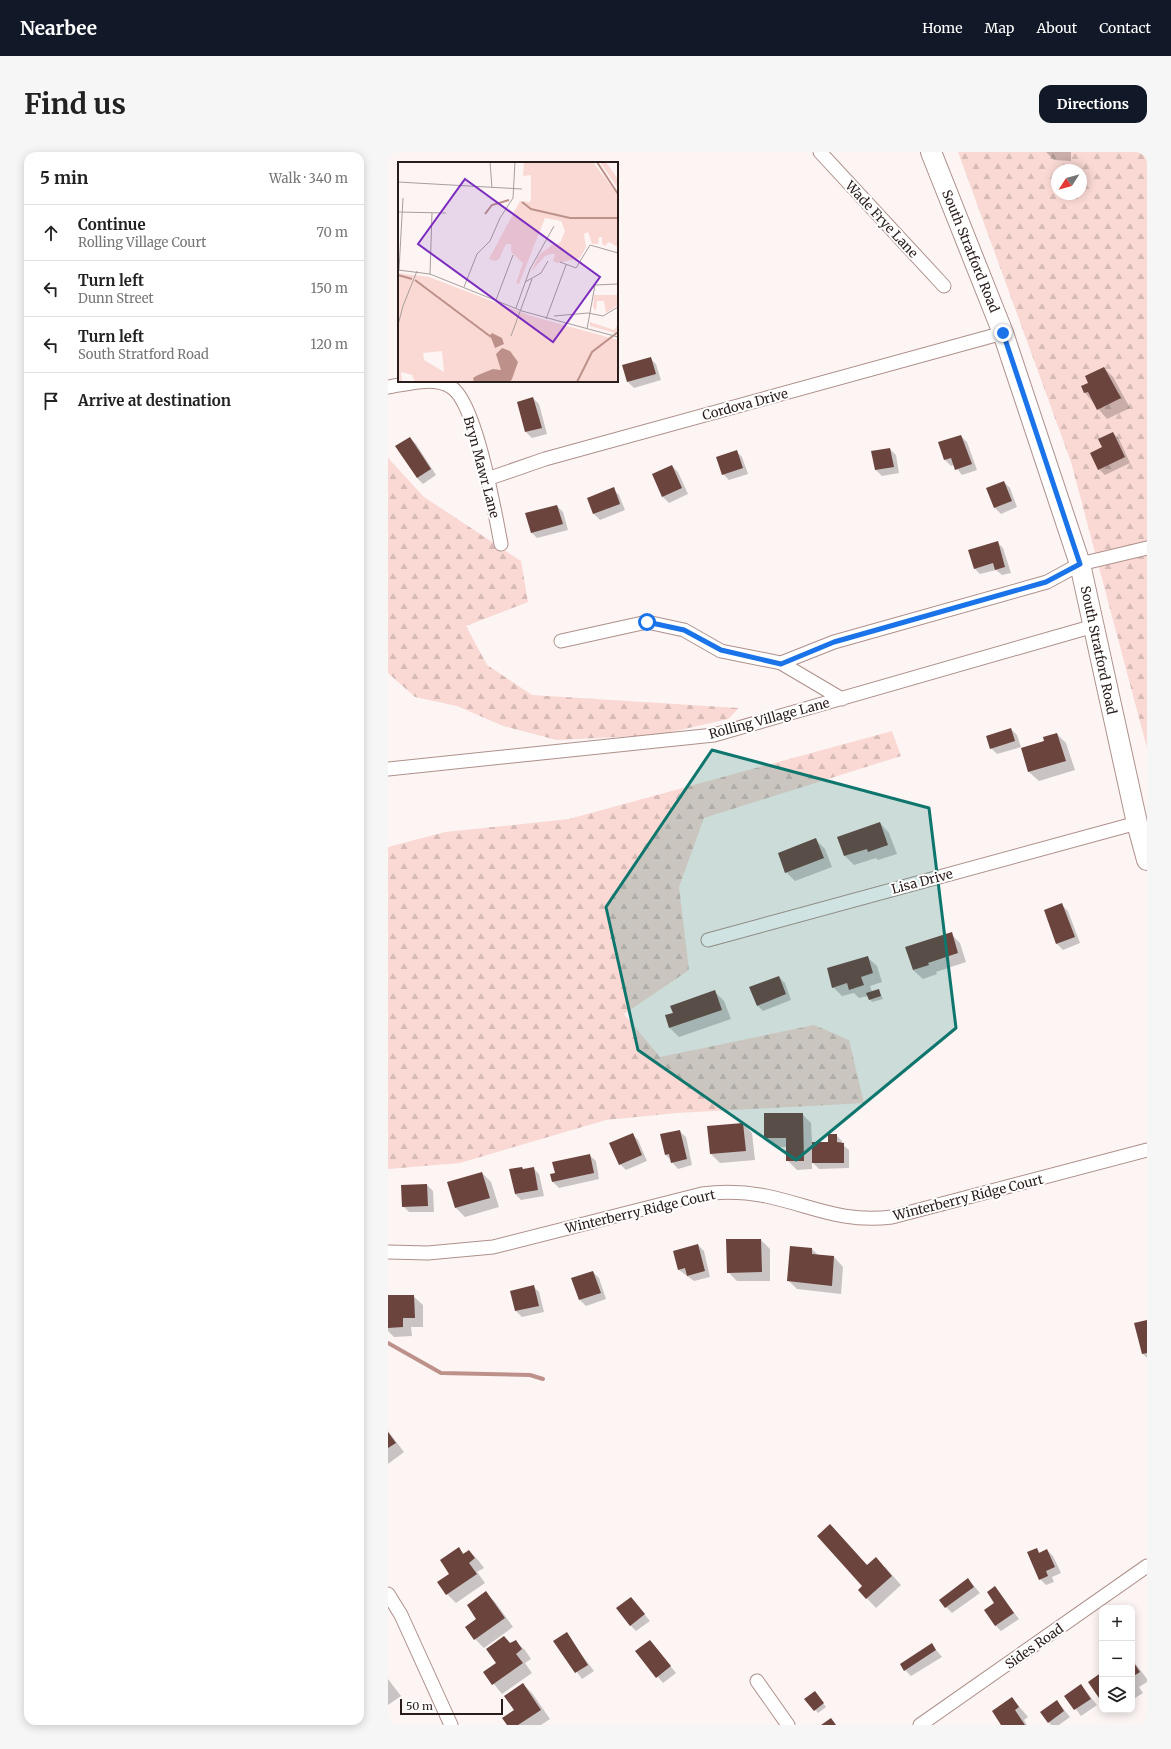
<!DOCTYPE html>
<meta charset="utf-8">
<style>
body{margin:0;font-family:Merriweather,serif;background:#f6f6f6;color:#222}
.controls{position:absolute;right:12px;bottom:12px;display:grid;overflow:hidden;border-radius:8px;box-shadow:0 2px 10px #0003}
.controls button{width:36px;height:36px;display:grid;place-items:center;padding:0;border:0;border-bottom:1px solid #e0e0e0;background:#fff;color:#222;font:20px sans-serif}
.compass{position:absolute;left:663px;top:12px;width:36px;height:36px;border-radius:50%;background:#fff;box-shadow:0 2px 10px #0003;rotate:234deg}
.scale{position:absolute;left:12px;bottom:10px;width:103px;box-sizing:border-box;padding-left:4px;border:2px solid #291d1b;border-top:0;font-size:11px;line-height:14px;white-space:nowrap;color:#291d1b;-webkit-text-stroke:3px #fff;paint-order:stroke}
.stop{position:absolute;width:12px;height:12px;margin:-9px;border:3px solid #1a73e8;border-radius:50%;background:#fff}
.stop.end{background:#1a73e8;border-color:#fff;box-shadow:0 1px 4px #0008}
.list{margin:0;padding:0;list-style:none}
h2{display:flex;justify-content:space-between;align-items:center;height:52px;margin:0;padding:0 16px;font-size:17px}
h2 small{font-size:13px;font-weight:400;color:#767676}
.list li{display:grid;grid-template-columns:26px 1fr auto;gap:12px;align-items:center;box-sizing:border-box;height:56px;padding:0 16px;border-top:1px solid #e0e0e0}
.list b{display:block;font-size:15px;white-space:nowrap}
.list p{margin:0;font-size:13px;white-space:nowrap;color:#767676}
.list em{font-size:13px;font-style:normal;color:#767676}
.icon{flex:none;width:22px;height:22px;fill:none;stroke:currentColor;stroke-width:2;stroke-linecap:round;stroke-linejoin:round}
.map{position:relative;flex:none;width:759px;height:1573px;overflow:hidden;border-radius:12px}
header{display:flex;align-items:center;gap:24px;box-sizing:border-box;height:56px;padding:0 20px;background:#111827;color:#fff}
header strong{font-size:19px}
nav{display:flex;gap:22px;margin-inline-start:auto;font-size:14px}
.intro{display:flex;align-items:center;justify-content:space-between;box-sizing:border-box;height:96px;padding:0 24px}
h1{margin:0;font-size:28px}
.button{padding:10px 18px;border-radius:12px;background:#111827;color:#fff;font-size:14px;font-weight:700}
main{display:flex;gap:24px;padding:0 24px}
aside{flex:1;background:#fff;border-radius:12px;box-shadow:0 2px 10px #0003}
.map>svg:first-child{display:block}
</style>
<header>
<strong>Nearbee</strong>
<nav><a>Home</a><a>Map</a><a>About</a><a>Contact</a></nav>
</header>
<div class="intro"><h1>Find us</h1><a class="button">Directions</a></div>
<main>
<aside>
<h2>5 min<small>Walk · 340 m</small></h2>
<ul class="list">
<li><svg class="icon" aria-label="ahead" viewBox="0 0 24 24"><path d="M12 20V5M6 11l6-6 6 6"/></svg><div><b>Continue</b><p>Rolling Village Court</p></div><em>70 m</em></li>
<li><svg class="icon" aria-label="left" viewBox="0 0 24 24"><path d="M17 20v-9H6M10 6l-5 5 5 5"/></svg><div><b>Turn left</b><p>Dunn Street</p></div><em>150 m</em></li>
<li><svg class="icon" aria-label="left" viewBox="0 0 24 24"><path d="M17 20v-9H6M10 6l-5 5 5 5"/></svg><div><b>Turn left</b><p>South Stratford Road</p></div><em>120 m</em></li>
<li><svg class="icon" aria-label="arrive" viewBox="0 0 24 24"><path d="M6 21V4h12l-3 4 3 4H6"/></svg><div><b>Arrive at destination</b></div></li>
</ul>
</aside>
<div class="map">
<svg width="759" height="1573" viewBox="0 0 759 1573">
<defs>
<pattern id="forest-firs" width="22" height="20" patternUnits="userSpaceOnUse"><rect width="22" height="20" fill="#fad9d4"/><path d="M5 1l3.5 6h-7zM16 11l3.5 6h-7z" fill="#d6bab5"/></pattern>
</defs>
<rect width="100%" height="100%" fill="#fcf5f4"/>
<path fill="url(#forest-firs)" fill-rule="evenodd" d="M570,0H759V596L683,310ZM669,18H693V42H669Z
M0,306L36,345L133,409L140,450L78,474L99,513L144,543L351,556L340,567L270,583L169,588L115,574L69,554L27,545L0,521Z
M504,579L513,604L316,666L291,735L301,818L236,862L272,905L426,873L461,888L476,951L289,961L218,968L72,1011L0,1017V695L57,680L181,667Z"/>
<path fill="#0003" d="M658,0H683V9L666,8Z
M262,206L268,212L273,228L246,236L240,230Z
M716,216L725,225L742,256L719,267L697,241L702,232Z
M145,246L151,252L159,282L144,286L138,280L130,250Z
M725,281L731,287L742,311L717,323L711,317L715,296Z
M573,284L579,290L589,318L574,323L566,313L563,314L557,308L552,291Z
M22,286L28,292L48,323L35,332L29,326Z
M502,297L508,303L511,321L494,324L488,318Z
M348,299L354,305L360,322L341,328L335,322Z
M284,314L290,320L300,342L281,351L275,345Z
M616,330L622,336L629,355L613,362L607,356L599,337Z
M225,337L231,343L237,358L212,368L206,362L200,347Z
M169,354L175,360L180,378L149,386L143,380Z
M609,390L615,396L623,421L614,423L608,418L592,422L586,416Z
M623,577L629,583L633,595L609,602L603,596Z
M669,582L678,591L687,618L651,629L641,620L634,596L657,589Z
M492,671L501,681L509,702L490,708L488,706L466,713L457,704L451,685Z
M428,688L437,697L444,715L407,729L398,720Z
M674,753L680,759L692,791L675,798L669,792L657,759Z
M563,782L572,791L578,810L548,820L549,822L535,827L525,818Z
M479,805L489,814L494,830L482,834L484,840L491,838L495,847L484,850L480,844L471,846L466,841L454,844L445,835Z
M391,825L397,831L403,848L375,859L369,853Z
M327,840L336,849L343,867L291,885L282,876L278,864Z
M414,962L423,971L424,991H441L448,983L454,989V992L461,998V1016L431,1017L424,1010V1017L409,1018L399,1008V995H387L377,986Z
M355,972L364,981L367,1008L332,1011L323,1002Z
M291,979L298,985L304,1013L290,1017L278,1003Z
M244,982L250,988L259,1009L238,1018L232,1012Z
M201,1003L208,1009L211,1027L171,1036L165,1030Z
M145,1016L151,1022L156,1044L133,1048L127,1042Z
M94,1021L103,1030L111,1055L77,1065L68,1056Z
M39,1033L45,1039L46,1060H21L15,1054Z
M373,1088L382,1097V1129H349L340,1120Z
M310,1093L316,1099L322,1125L306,1129L291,1118L287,1100Z
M424,1097L431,1104L446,1105L455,1115L453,1142L409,1137L400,1128Z
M205,1120L211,1126L218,1147L198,1154L192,1148Z
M145,1134L151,1140L156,1160L134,1165L128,1159L123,1139Z
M0,1144H25L35,1153V1175H23L24,1184L6,1185L0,1179Z
M759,1169V1206L755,1202Z
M0,1279L16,1300L0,1312Z
M71,1396L76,1402L81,1399L90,1408L96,1416L89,1420L97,1431L68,1451L59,1442Z
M648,1397L652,1401L659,1398L665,1404L673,1421L664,1425L666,1430L658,1433L652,1427Z
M479,1414L497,1415L513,1433L488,1456L471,1438L476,1434Z
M580,1427L592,1441L564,1461L558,1455Z
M607,1435L631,1467L613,1479L607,1473Z
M98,1441L107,1450L125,1475L96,1496L87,1487L90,1467Z
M243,1446L262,1469L248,1479L242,1473Z
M178,1482L206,1519L194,1527L167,1490Z
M116,1485L123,1492L127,1489L137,1498L143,1507L137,1511L144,1521L114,1542L96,1520L109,1511Z
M262,1489L288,1521L275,1531L249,1500Z
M544,1493L554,1505L523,1524L517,1518Z
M744,1507L759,1527V1530L751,1535L755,1541L744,1548Z
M0,1527L13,1544L0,1553Z
M135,1532L144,1541L162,1567L153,1573H120L127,1558Z
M693,1533L709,1553L693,1564L678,1544Z
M429,1543L438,1555L430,1561L418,1547Z
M624,1546L640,1565L636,1568L639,1573H615Z
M669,1549L682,1565L671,1573H663L661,1570Z
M0,1569L4,1573H0Z"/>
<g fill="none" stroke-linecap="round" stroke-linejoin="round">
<path stroke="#bd918a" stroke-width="4" d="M0,1191L53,1221L142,1223L155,1227"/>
</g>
<path fill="#6b443e" d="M263,205L268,222L239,230L234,213Z
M716,215L733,246L709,258L700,240L696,241L693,234L700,231L697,224Z
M145,245L154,276L137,280L129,250Z
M725,280L737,305L710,318L702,301L714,295L710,287Z
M573,283L584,312L567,318L563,306L556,308L550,290Z
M22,285L43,317L29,326L7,294Z
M502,296L506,315L487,318L483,299Z
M349,298L355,316L334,323L328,305Z
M284,313L294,336L274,345L264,322Z
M616,329L624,349L606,356L598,336Z
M226,335L232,352L205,362L199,346Z
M169,353L175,372L143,381L137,361Z
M610,389L617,415L607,418L605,411L586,417L580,398Z
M623,576L627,589L602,597L598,584Z
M669,581L678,609L640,620L633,596L656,589L655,585Z
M492,670L500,693L480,700L479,697L456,704L449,685Z
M428,686L436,706L397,721L390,701Z
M674,751L687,785L668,792L656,758Z
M564,780L570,801L540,811L541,813L525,818L517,795Z
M480,804L485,821L473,825L476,833L461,838L459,831L444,836L439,816Z
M391,824L398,842L369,854L361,835Z
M491,837L493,844L481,848L478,841Z
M327,838L334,858L281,876L277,863L285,861L282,854Z
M376,961H415L416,1009H398V986H376Z
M355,971L358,999L322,1002L319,974Z
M292,978L299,1007L283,1011L281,1002L277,1003L272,982Z
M245,981L254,1003L231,1013L221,991Z
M440,982H449V990L456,991V1011H424V990H440Z
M202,1002L206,1021L164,1030L162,1022L167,1021L164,1010Z
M134,1015L135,1017L146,1015L150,1038L127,1042L121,1017Z
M94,1020L102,1046L67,1056L59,1030Z
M39,1032L40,1054L14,1055L13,1033Z
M338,1087H373L374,1120L339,1121Z
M310,1092L317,1119L299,1124L297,1116L290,1118L285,1099Z
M402,1094L424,1096V1102L446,1104L444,1134L399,1129Z
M205,1119L213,1141L191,1148L183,1126Z
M146,1133L151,1154L127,1159L122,1139Z
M0,1143H26L27,1166H15V1175L0,1176Z
M759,1168V1201L754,1202L746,1171Z
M0,1280L8,1291L0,1296Z
M442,1372L479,1413L488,1405L504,1424L478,1447L470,1438L474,1434L429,1384Z
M71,1395L75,1402L81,1398L87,1406L81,1411L89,1422L58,1443L49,1430L61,1422L52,1408Z
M649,1396L651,1401L659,1397L667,1415L658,1419L660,1424L651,1428L639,1400Z
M580,1426L586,1435L557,1456L551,1448Z
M607,1434L626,1461L607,1474L596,1458L606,1451L599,1440Z
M98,1439L117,1466L86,1488L77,1475L88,1467L79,1453Z
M243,1445L257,1462L242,1474L228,1456Z
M179,1480L200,1513L187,1521L165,1489Z
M116,1484L122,1491L128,1488L134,1497L128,1502L135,1511L104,1533L95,1520L108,1511L98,1497Z
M262,1488L283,1514L268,1526L247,1499Z
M544,1491L548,1498L516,1519L512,1512Z
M744,1508L752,1520L744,1525Z
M714,1520V1544L711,1546L700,1530Z
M135,1531L153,1558L130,1573H119L114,1566L126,1558L116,1544Z
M693,1532L703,1547L686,1558L676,1544Z
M427,1539L436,1551L426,1559L416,1547Z
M624,1545L631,1555L627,1558L637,1573H613L604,1559Z
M669,1548L676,1559L660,1571L652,1560Z
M443,1566L448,1573H433Z"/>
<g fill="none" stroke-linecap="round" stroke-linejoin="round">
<defs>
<path id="minor" d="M432,0L556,134
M0,235C19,232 46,224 63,235C88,250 107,361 113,392
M99,327L157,307L615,181
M173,489L259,470L296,478L333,499L393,511L454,547
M393,511L446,490L659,430L692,412L759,396
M0,617L326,583L706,474
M320,788L749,671
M0,1100L40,1101L105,1095L314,1042C336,1039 357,1040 378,1044C425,1054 453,1071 504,1065L759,998
M0,1442L13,1463L63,1573
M369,1529L400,1573
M532,1573L759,1414"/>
<path id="primary" d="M543,0L615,181L692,412L749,671L759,708"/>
</defs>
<use href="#minor" stroke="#ae908a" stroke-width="15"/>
<use href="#primary" stroke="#ae908a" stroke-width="22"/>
<use href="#minor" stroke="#fff" stroke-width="13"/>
<use href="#primary" stroke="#fff" stroke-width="20"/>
</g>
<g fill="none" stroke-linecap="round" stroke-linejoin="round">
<path stroke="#1a73e8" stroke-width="5" d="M259,470L296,478L333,498L393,512L446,490L658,430L692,412L615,181"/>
</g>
<path fill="#0f766e" fill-opacity="0.2" stroke="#0f766e" stroke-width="3" stroke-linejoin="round" d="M324,598L541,656L568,876L408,1008L250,898L218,755Z"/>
<g text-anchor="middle" stroke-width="4" stroke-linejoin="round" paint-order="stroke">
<g font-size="13" fill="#291d1b" stroke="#fff">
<text transform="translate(494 67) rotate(47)" y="5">Wade Frye Lane</text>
<text transform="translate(583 99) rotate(68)" y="5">South Stratford Road</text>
<text transform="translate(357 252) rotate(-15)" y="5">Cordova Drive</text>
<text transform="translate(94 315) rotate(75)" y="5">Bryn Mawr Lane</text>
<text transform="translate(711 498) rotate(78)" y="5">South Stratford Road</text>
<text transform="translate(381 566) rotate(-15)" y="5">Rolling Village Lane</text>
<text transform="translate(534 729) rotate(-15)" y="5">Lisa Drive</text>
<text transform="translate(580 1045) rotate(-14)" y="5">Winterberry Ridge Court</text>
<text transform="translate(252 1059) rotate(-13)" y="5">Winterberry Ridge Court</text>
<text transform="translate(646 1494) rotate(-35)" y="5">Sides Road</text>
</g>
</g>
<g transform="translate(10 10)">
<rect width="220" height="220" fill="#fcf5f4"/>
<path d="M126,0H195L220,33V85L211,80L207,84L204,82V75H201L200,82H194L190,70L186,72L188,85L182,96L159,101L155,99L157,92H152L147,94L133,110L141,93L154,83L162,81L167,69L163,59L147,56L121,122L118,121L125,101L113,90V82H108L101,97L97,99L91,97L122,39L132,40L133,37V13L125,14ZM202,0H208L220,17V27ZM0,111L31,115L133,154L220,178V220H17L14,213L3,210L4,220H0ZM44,189L46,210L26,198L25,191ZM196,133H220V143L208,151L206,139H199L198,149L195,145ZM192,160L216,168L220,162V167L217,171L192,164Z" fill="#fad9d4" fill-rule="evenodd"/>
<path d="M94,171L104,176L106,182L97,186L92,173ZM104,186L112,189L120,200L114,217L112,220H76L75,216L80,213L95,207L103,208L98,192Z" fill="#bd918a"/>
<path fill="none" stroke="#bd918a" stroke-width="2" d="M199,0L220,32M124,40L133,47L172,56H220M87,52L94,43L111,38M0,113L14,117M17,118L93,175M54,220H75M179,220L194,190L220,170"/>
<path fill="none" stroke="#a89f9d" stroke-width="1" d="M92,0L94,26M0,20L124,27M0,50L48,51M162,100L178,106L192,83L220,91M0,108L32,112L124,149L220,175M1,108L5,36M32,112L34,51M127,120L143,111L150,99M66,125L79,92L92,79L102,56L115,36L117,0M98,138L115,93M118,146L132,107L156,64M156,154L190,151L205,154L220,145M148,157L168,103M0,163L5,144L19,109M189,167L197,123L220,122M113,174L134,117"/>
<path fill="#7b2cbf" fill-opacity="0.15" stroke="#7b2cbf" stroke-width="2" d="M67,17L202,115L155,180L20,82Z"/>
<rect width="220" height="220" fill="none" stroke="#291d1b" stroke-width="2"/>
</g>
</svg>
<div class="controls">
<button>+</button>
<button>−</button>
<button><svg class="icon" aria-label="layers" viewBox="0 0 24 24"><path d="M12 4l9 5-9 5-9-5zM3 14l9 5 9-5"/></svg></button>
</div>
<svg class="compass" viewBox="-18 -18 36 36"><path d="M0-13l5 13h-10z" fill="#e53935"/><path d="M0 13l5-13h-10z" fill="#767676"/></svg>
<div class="scale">50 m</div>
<div class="stop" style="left:259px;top:470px"></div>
<div class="stop end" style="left:615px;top:181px"></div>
</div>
</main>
